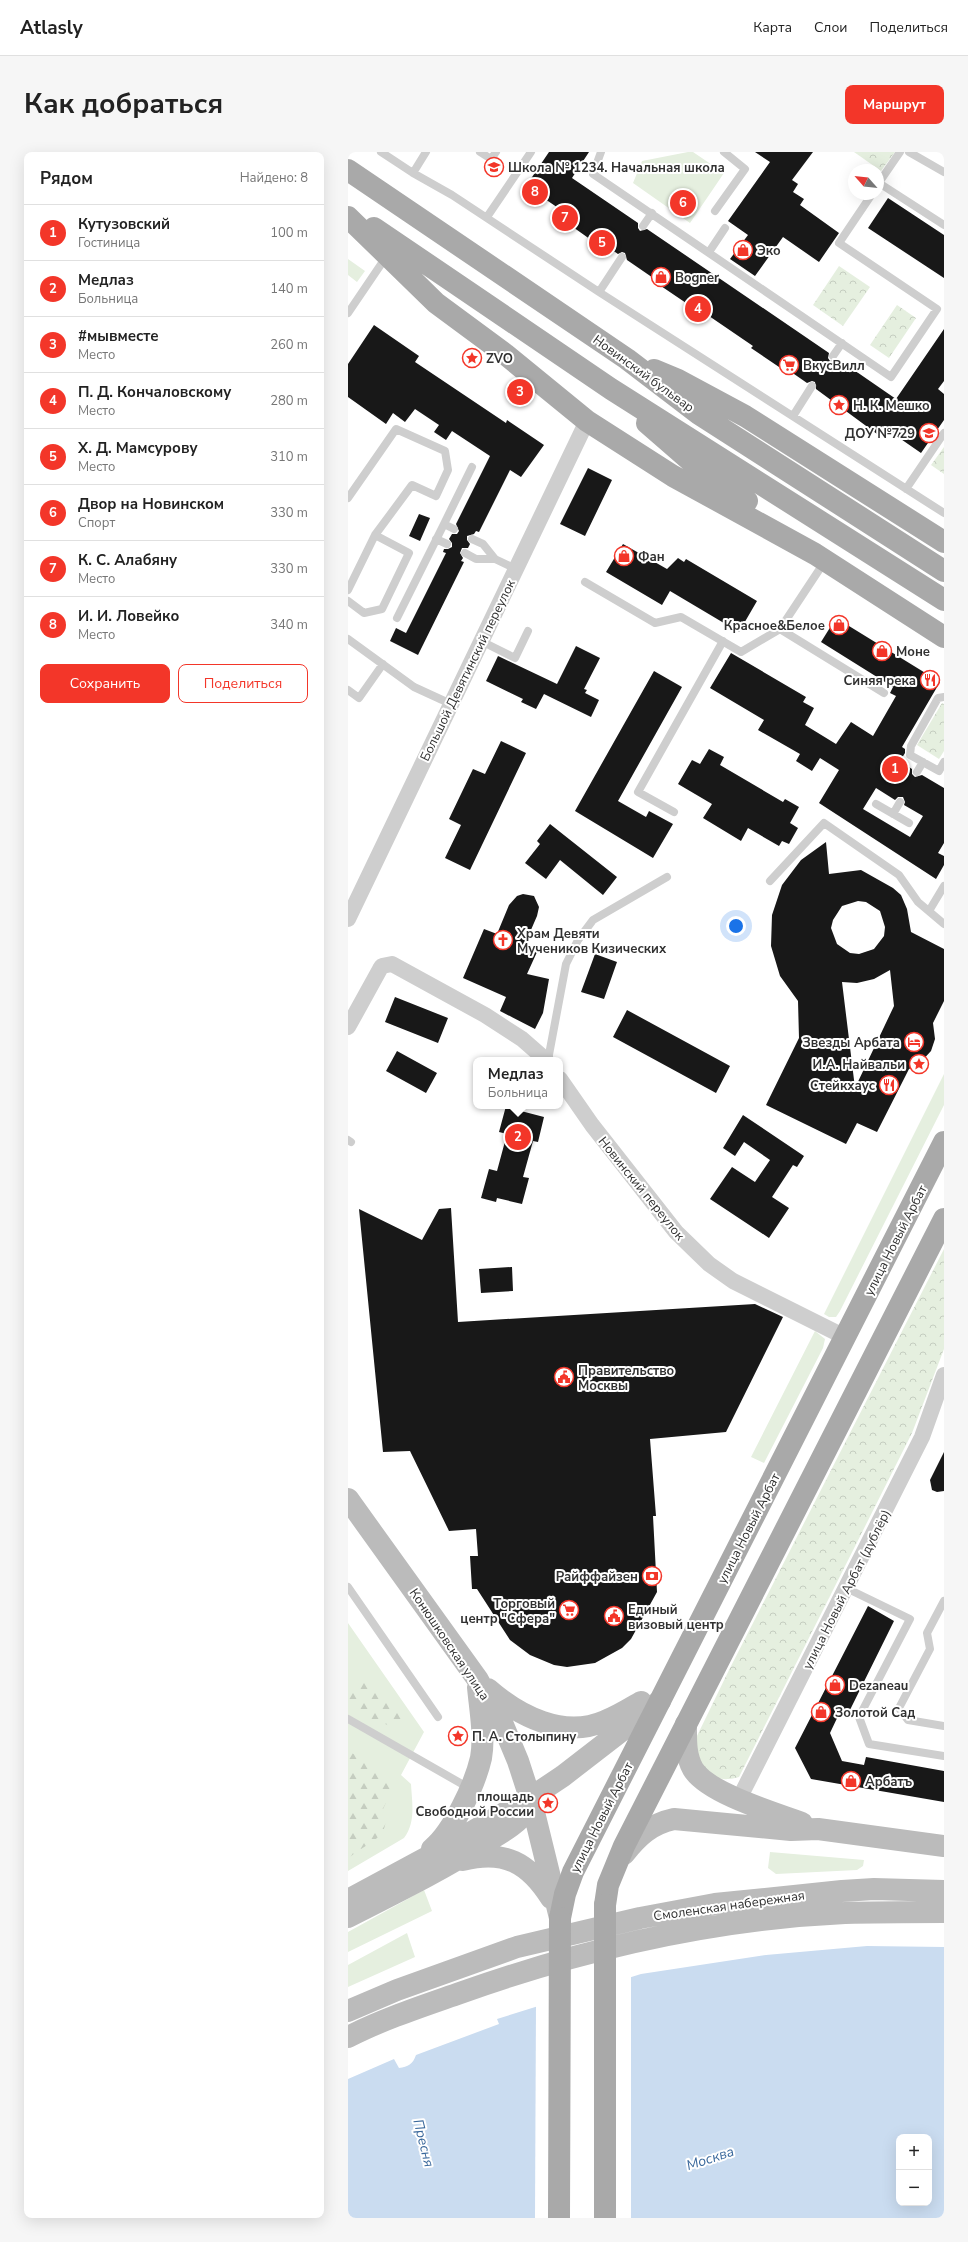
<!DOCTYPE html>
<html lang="ru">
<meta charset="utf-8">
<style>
body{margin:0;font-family:"Nunito Sans",sans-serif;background:#f6f6f6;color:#222}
.controls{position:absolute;right:12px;bottom:12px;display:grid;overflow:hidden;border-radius:8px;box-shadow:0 4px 16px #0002}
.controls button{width:36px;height:36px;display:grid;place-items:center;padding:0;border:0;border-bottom:1px solid #e0e0e0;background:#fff;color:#222;font:20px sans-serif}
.compass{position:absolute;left:500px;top:12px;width:36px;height:36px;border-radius:50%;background:#fff;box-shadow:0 4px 16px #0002;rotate:297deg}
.you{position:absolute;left:388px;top:774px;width:14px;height:14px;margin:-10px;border:3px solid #fff;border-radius:50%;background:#1a73e8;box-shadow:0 0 0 6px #1a73e833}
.badge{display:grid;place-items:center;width:26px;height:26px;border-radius:50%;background:#f33629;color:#fff;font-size:13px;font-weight:700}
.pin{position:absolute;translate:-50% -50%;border:2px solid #fff;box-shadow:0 1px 4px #0006}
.popup{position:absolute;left:125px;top:905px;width:90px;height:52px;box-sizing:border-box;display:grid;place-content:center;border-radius:8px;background:#fff;filter:drop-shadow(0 1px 3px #0005);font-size:13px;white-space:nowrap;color:#767676}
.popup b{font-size:15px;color:#222}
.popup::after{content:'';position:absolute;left:50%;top:100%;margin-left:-8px;border:8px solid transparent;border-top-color:#fff}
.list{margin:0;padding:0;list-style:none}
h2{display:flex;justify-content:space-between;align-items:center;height:52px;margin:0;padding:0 16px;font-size:17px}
h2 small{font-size:13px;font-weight:400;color:#767676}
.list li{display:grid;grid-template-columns:26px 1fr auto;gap:12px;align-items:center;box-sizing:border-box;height:56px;padding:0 16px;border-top:1px solid #e0e0e0}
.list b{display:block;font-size:15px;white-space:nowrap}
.list p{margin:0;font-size:13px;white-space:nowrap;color:#767676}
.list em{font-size:13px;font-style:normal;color:#767676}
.actions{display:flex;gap:8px;padding:12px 16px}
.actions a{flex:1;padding:9px 0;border:1px solid #f33629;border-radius:8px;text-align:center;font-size:14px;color:#f33629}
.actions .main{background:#f33629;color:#fff}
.map{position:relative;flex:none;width:596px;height:2066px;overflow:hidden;border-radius:8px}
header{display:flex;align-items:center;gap:24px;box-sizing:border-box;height:56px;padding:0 20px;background:#fff;border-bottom:1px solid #e0e0e0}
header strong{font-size:19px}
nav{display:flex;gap:22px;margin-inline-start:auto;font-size:14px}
.intro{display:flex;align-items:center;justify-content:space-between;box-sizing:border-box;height:96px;padding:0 24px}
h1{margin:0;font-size:28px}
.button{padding:10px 18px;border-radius:8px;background:#f33629;color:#fff;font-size:14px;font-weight:700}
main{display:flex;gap:24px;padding:0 24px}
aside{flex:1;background:#fff;border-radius:8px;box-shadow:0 4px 16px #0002}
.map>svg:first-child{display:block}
</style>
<header>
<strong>Atlasly</strong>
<nav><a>Карта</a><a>Слои</a><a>Поделиться</a></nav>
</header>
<div class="intro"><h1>Как добраться</h1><a class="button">Маршрут</a></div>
<main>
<aside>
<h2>Рядом<small>Найдено: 8</small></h2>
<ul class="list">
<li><span class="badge">1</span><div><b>Кутузовский</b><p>Гостиница</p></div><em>100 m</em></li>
<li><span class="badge">2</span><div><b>Медлаз</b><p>Больница</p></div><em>140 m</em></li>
<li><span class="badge">3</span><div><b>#мывместе</b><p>Место</p></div><em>260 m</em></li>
<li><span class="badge">4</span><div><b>П. Д. Кончаловскому</b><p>Место</p></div><em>280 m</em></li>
<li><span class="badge">5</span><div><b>Х. Д. Мамсурову</b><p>Место</p></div><em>310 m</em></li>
<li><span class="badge">6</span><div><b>Двор на Новинском</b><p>Спорт</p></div><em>330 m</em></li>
<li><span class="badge">7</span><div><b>К. С. Алабяну</b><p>Место</p></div><em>330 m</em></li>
<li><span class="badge">8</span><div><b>И. И. Ловейко</b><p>Место</p></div><em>340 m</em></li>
</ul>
<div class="actions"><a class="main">Сохранить</a><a>Поделиться</a></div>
</aside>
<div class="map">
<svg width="596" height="2066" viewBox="0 0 596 2066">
<defs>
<pattern id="forest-firs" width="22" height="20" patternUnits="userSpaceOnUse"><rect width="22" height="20" fill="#e5efdf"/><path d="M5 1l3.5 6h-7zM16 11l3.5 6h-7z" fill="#c5cdc0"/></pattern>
<pattern id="park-crowns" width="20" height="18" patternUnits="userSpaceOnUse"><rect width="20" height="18" fill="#e5efdf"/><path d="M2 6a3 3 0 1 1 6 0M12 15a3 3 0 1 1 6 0" fill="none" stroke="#c5cdc0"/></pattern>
</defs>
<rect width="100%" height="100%" fill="#fff"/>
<path fill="#e5efdf" d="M340,0H345L376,21L342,71L285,31L294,9Z
M0,107L17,119L9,130L0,123Z
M596,922V953L492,1159L488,1165H481L476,1162Z
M467,1179L477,1187L475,1196L416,1311L403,1305Z
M0,1471L76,1580L53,1623L63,1632C64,1651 68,1670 56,1686L0,1719Z
M422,1700L516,1708L515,1714L509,1718L428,1722L420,1716Z
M76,1738L84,1759L0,1800V1780Z
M59,1781L67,1805L0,1835V1813Z"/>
<path fill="url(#forest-firs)" d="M16,1529L34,1537L58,1570L49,1577L30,1569L19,1568L0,1552V1531L6,1532Z
M0,1599C19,1609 39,1616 44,1638L35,1657C46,1687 17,1690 0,1707Z"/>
<path fill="url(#park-crowns)" d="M506,0H547L533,19Z
M491,114L522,135L495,174L465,153Z
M549,153L568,166L541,206L522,193Z
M596,295V322L583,313Z
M594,551L596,552V599L591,607L569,593Z
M596,1097V1197L564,1281L391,1625C369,1631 365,1624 349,1610L348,1586L381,1518Z"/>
<path fill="#cadcf0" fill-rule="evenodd" d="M519,1794L596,1795V2066H0V1927L46,1907L51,1916C60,1915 65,1912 68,1903L151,1872L149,1867L293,1822L418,1803ZM551,1985H581V2051H551Z"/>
<path fill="#fff" d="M283,1822V2066H187L188,1852Z"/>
<path fill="#181818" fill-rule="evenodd" d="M201,0H241L224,26L290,71V76L292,79L299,77L481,201L480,206L482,209L490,207L548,247L596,177V229L590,237L596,242V268L573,301L534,274L529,282L468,237L467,230L464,229L459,231L436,215L434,217L403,196L405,194L342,151L341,153L310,132L311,130L279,108L277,101L274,100L270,102L248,87L246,90L215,68L219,62L178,34Z
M407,0H465L444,28L450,32L445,40L456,47L452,53L491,81L471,110L435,85L407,124L382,107L400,83L380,69L422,10Z
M540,46L596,83V126L520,76Z
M26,173L71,204L67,210L158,271L159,268L196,293L173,325L162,318L131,380L128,379L126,382L119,384V388L122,392L120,396H114L112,401L115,406L113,409L116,410L70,503L42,489L48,476L58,481L98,401L95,400L96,397H100L104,395V391L101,387L104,382H109L111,379L108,372L142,304L104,279L98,288L86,280L91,273L67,257L57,270L45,261L38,272L0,245V212Z
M240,316L264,328L237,384L212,372Z
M71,362L82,366L72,389L61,384Z
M275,392L319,417L330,406L336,410L338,407L409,449L391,480L322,439L314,453L258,420Z
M488,466L592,530L554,595L557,597V601L552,609L564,617V622L567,625L574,623L596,636V691L590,701L596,704V713L588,727L471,651L491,618L472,606L464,619L448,609L452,602L410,578L416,568L362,536L383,501L458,545L455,550L466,556L457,573L488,592L503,570L525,584L548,544L542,541L545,535L473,490ZM528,636L547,648L550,645H555L557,650L556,653L575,664L562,685L515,657Z
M228,494L252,506L236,537L239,538L237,541L251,548L243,565L196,542L188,557L173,550L175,547L138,529L150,504L209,532Z
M306,519L334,535L270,649L298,665L301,659L325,672L305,706L227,659Z
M153,589L178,601L122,718L97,706L113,673L101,667L125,617L137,622Z
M361,597L376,605L372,613L435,650L437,647L451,655L442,671L450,676L441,692L434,689L431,694L400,676L393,689L355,666L364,652L330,632L344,608L352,612Z
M202,672L269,725L255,743L212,708L198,727L177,711L192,692L189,689Z
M478,690L481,722L513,718L545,736L553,743L559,757L563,780L596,797V849L585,871L587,887L583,899L571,912L561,917L529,980L509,971L498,992L418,953L451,886L450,849L432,824L423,794L424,763L434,733L453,708ZM510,749L518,750L532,759L537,775L536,784L526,797L511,802L502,801L489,792L483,776L485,768L494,754ZM542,818L546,854L507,936L494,830L509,831L526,827Z
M175,742L186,744L191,755L189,764L176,794L189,800L179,822L201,827L195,861L187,877L152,859L158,845L115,826L136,777L149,782L161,753L169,744Z
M247,802L269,810L256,847L233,840Z
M47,845L100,866L90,891L37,870Z
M279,858L382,914L368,941L265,885Z
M49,899L89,921L78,941L38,919Z
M158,954H174L173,959L196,965L190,990L185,989L175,1025L181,1026L174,1052L149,1046L148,1050L133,1046L141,1017L149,1019L159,982L151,980Z
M395,963L456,1004L449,1015L445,1013L424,1045L441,1056L421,1086L362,1047L384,1015L407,1030L422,1008L396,990L387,1004L375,996Z
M103,1056L110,1170L407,1152L435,1165L378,1280L302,1287L308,1364H305L309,1440L283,1487L274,1496L247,1511L219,1515L206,1513L182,1503L162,1488L129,1437H124L122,1404H130L128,1377L101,1379L62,1299L35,1300L11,1057L74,1088L91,1057Z
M164,1115L165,1139L133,1141L131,1117Z
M596,1300V1339L589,1340L584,1338L582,1328Z
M520,1454L546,1469L498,1566L491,1562L482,1581L494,1609L516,1613L518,1605L596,1619V1650L463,1627L447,1596Z"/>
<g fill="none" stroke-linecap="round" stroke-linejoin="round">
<path stroke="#cecece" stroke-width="8" d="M33,0L65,21L104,43L251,140L596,361
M132,0L143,7L148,0
M253,0L245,22L543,225L589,157L491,91L524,42
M561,0L596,20
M65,21L78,0
M531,31L596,73
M530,32L552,0
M367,59L397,17L376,0
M139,65L183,0
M295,74L304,61
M361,100L377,76
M251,140L274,105
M0,161L38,105
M485,204L494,191
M445,264L464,234
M558,337L596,281
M0,346L48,277L97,299L100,318L88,344L64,333L27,383L0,438
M96,372L124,315
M88,387L99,392
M124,387L135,392L147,407
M117,401L128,407H147L168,417
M237,430L307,471L333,465L393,500L432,477L477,409
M0,449L16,461L34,457L61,401L27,383
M49,466L96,372L106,377
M432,477L536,541
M0,487L66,535L103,552
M133,489L167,506L180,479
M0,538L11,546L35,512
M596,545L590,546L563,594L562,603L591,619L596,610
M569,620L575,610
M528,652L561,671
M326,660L290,640L375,489
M545,662L552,650
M422,729L476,671L551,723L570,750L596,772
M581,759L596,734
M200,908L218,812L230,788L245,768L319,725
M0,988L3,990
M0,1435L90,1565
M498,1436L562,1467L511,1565L521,1592L596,1604
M596,1449L579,1481L582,1497L551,1556L560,1568L596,1574
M0,1567L121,1636"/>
<path stroke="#cecece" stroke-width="16" d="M0,767L239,269
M0,875L32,817L34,814L44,812L137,863L174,887L198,908
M212,927L244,973L328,1080L361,1112L385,1129L497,1185
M391,1647L574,1285L596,1223"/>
<path stroke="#bbb" stroke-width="22" d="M0,1347L130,1528L155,1573L170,1609L184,1652L212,1766
M140,1537C171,1564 215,1587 257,1569C270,1564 281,1557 293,1550
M338,1572C338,1587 337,1603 345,1617C359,1641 427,1661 454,1671
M84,1697C105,1680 127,1632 133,1606C137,1583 132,1558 130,1535
M276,1702C290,1684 303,1672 326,1667L443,1678L470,1677L596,1694
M115,1708C156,1697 181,1711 203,1746
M0,1748L91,1699L182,1646L215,1624L312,1549
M0,1765C47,1741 94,1718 138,1690C153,1681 170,1672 181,1656
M0,1859L49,1838L169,1795L292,1766L367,1752L494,1739L526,1737L596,1739
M0,1885C35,1867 75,1854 112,1841C236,1797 366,1767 497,1761C530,1760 563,1760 596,1760"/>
<path stroke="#a9a9a9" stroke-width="22" d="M0,18L279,207L351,262L596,419
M0,65L88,151L157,202L239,269L325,324L467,402L596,485
M26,76L263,237L596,448
M306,218L330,228L397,264L596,390
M299,271L345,311L399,349
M257,1753L260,1733L276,1694L596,1067
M212,1766L217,1742L225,1720L596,990"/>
<path stroke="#a9a9a9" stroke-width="22" d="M211,2066L212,1766
M257,2066V1753"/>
</g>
<defs>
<symbol id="school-ring" viewBox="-11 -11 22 22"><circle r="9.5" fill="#fff" stroke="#f33629" stroke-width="1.5"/><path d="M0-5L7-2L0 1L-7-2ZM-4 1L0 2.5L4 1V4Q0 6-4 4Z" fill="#f33629"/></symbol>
<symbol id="shop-ring" viewBox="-11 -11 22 22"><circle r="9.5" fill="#fff" stroke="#f33629" stroke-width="1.5"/><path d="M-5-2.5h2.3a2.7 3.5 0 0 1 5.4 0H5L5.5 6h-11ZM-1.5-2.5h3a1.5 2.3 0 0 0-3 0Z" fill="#f33629"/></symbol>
<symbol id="sight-ring" viewBox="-11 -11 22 22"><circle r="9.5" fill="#fff" stroke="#f33629" stroke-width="1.5"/><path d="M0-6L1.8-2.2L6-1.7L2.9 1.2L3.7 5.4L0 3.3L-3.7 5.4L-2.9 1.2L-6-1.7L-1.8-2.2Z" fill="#f33629"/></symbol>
<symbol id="supermarket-ring" viewBox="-11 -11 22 22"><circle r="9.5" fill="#fff" stroke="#f33629" stroke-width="1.5"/><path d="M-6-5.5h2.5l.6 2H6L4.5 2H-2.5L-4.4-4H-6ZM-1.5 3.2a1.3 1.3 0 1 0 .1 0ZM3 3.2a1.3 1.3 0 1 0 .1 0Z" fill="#f33629"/></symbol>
<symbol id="restaurant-ring" viewBox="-11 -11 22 22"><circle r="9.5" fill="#fff" stroke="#f33629" stroke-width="1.5"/><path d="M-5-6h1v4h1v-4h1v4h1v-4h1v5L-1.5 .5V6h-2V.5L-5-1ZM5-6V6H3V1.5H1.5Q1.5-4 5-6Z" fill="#f33629"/></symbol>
<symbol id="church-ring" viewBox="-11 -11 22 22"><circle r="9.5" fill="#fff" stroke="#f33629" stroke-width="1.5"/><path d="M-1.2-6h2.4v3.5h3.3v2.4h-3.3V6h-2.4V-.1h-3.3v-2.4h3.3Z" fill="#f33629"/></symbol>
<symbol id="hotel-ring" viewBox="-11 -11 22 22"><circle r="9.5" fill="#fff" stroke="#f33629" stroke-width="1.5"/><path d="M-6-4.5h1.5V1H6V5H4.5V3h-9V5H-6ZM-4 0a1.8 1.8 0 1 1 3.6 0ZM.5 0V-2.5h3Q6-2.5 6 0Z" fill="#f33629"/></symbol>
<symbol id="civic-ring" viewBox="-11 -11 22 22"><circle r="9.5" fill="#fff" stroke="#f33629" stroke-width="1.5"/><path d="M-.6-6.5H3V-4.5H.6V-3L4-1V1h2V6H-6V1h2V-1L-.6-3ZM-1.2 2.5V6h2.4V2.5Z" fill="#f33629"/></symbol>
<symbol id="bank-ring" viewBox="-11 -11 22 22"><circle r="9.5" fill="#fff" stroke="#f33629" stroke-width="1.5"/><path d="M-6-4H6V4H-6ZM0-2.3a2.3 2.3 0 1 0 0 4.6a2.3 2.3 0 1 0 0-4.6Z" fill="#f33629"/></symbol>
</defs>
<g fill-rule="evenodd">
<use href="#school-ring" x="135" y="4" width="22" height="22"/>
<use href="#shop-ring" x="384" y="87" width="22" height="22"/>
<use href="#shop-ring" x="302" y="114" width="22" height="22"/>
<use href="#sight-ring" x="113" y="195" width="22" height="22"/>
<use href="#supermarket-ring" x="430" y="202" width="22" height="22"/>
<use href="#sight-ring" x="480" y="242" width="22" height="22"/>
<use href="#school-ring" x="570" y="270" width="22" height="22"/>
<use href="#shop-ring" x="265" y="393" width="22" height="22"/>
<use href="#shop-ring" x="480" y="462" width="22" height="22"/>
<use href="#shop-ring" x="523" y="488" width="22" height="22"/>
<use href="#restaurant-ring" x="571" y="517" width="22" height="22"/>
<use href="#church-ring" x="144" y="777" width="22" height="22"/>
<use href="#hotel-ring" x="555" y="879" width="22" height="22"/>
<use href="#sight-ring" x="560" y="901" width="22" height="22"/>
<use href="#restaurant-ring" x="530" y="922" width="22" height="22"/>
<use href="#civic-ring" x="205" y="1214" width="22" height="22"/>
<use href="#bank-ring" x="293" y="1413" width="22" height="22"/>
<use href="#supermarket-ring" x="210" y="1447" width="22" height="22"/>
<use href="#civic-ring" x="255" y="1453" width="22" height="22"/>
<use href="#shop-ring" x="476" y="1522" width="22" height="22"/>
<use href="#shop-ring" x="462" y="1549" width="22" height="22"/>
<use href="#sight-ring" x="99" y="1573" width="22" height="22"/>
<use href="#shop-ring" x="492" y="1618" width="22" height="22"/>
<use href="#sight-ring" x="189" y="1640" width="22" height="22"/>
</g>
<g text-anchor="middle" stroke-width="4" stroke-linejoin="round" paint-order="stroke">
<g font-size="13" font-weight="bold" fill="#313131" stroke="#fff" text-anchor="start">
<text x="160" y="20">Школа № 1234. Начальная школа</text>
<text x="409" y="103">Эко</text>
<text x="327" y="130">Bogner</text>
<text x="138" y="211">ZVO</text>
<text x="455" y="218">ВкусВилл</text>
<text x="505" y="258">Н. К. Мешко</text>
<text x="567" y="286" text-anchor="end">ДОУ №729</text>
<text x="290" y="409">Фан</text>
<text x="477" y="478" text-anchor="end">Красное&amp;Белое</text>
<text x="548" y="504">Моне</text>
<text x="568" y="533" text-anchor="end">Синяя река</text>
<text x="169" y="786">Храм Девяти<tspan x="169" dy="15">Мучеников Кизических</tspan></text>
<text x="552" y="895" text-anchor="end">Звезды Арбата</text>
<text x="557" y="917" text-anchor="end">И.А. Найвальи</text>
<text x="527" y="938" text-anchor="end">Стейкхаус</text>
<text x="230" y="1223">Правительство<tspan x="230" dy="15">Москвы</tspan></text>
<text x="290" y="1429" text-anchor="end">Райффайзен</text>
<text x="207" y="1456" text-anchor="end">Торговый<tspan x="207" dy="15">центр "Сфера"</tspan></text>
<text x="280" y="1462">Единый<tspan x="280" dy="15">визовый центр</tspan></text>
<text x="501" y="1538">Dezaneau</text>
<text x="487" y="1565">Золотой Сад</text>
<text x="124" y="1589">П. А. Столыпину</text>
<text x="517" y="1634">Арбатъ</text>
<text x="186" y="1649" text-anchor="end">площадь<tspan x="186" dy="15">Свободной России</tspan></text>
</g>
<g font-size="13" fill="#313131" stroke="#fff">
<text transform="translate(296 221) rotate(36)" y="5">Новинский бульвар</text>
<text transform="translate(119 518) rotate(-64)" y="5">Большой Девятинский переулок</text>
<text transform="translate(294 1036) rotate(51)" y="5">Новинский переулок</text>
<text transform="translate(547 1088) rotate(-63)" y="5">улица Новый Арбат</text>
<text transform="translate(400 1376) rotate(-63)" y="5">улица Новый Арбат</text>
<text transform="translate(498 1437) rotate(-63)" y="5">улица Новый Арбат (дублёр)</text>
<text transform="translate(102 1492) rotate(56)" y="5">Конюшковская улица</text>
<text transform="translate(253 1665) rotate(-63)" y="5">улица Новый Арбат</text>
<text transform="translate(381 1753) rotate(-8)" y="5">Смоленская набережная</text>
</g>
<g font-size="14" font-style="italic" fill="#38679b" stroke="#fff">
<text transform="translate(76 1991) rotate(76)" y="5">Пресня</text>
<text transform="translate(362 2006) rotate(-18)" y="5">Москва</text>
</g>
</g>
</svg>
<div class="controls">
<button>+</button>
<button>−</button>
</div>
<svg class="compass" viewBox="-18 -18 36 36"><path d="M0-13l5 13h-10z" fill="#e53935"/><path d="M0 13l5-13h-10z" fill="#767676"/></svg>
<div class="you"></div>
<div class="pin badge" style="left:547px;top:617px">1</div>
<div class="pin badge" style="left:170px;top:985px">2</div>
<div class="popup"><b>Медлаз</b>Больница</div>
<div class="pin badge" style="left:172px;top:240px">3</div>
<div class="pin badge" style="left:350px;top:157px">4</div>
<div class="pin badge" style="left:254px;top:91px">5</div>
<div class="pin badge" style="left:335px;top:51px">6</div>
<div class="pin badge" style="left:217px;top:66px">7</div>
<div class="pin badge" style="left:187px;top:40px">8</div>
</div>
</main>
